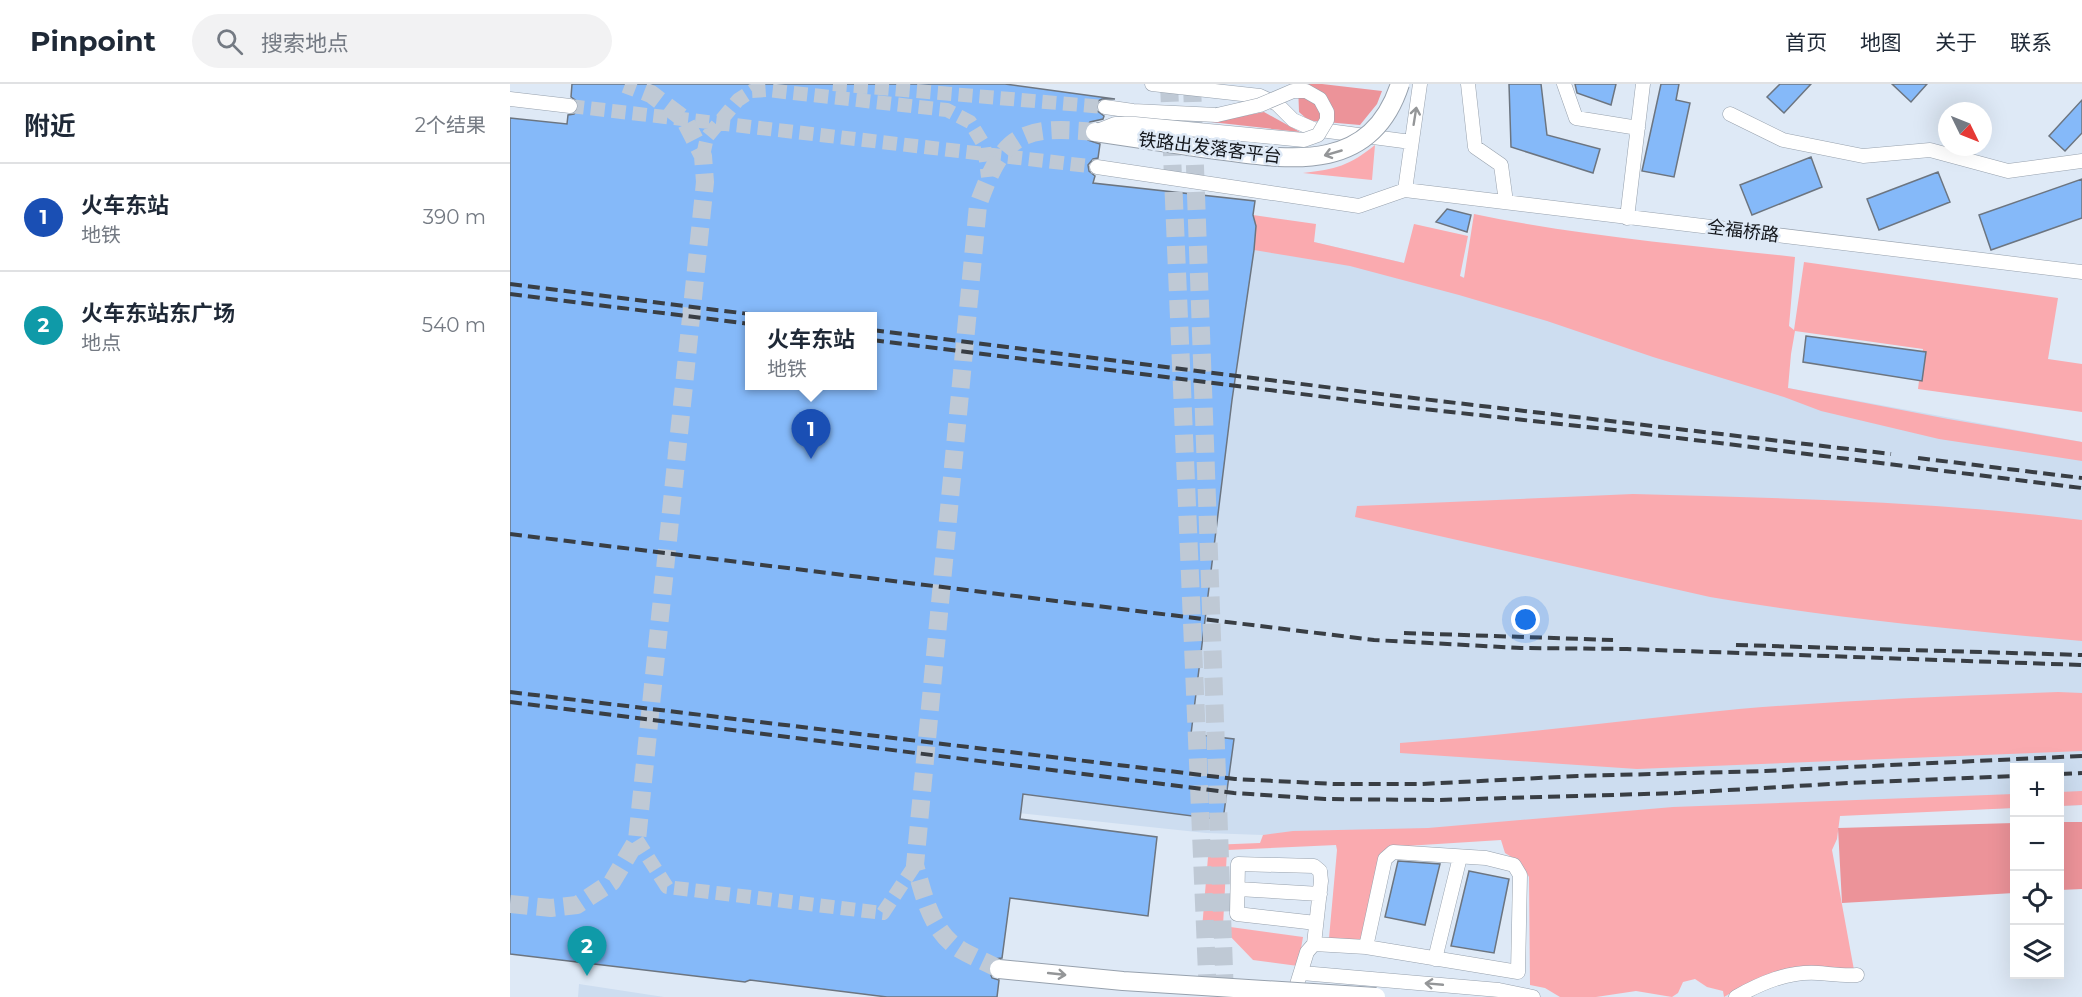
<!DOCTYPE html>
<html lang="zh">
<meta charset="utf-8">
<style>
body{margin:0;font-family:Montserrat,"Noto Sans SC",sans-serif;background:#f2f2f3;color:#1f2937}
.controls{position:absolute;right:18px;bottom:18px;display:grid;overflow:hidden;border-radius:0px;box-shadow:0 6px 24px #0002}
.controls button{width:54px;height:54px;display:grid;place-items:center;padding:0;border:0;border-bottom:2px solid #e0e1e3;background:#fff;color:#1f2937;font:30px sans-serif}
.compass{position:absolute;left:1428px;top:18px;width:54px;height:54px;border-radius:50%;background:#fff;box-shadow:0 6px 24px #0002;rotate:133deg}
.you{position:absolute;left:1016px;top:536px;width:21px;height:21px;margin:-15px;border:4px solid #fff;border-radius:50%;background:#1a73e8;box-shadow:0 0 0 9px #1a73e833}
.badge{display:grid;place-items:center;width:39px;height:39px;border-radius:50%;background:#1a73e8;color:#fff;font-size:20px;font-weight:700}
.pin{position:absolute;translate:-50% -50px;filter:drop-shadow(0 2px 3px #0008)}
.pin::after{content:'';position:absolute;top:32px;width:21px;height:18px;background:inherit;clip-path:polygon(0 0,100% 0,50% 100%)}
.popup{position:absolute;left:235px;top:228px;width:132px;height:78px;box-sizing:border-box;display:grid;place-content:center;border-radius:0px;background:#fff;filter:drop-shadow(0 2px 4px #0005);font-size:20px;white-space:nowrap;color:#747a83}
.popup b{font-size:22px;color:#1f2937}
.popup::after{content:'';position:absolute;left:50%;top:100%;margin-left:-12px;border:12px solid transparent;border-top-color:#fff}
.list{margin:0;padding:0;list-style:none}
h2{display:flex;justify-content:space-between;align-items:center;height:78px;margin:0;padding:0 24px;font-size:26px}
h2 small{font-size:20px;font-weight:400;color:#747a83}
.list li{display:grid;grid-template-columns:39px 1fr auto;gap:18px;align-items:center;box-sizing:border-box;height:108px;padding:0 24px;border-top:2px solid #e0e1e3}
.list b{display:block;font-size:22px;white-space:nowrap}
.list p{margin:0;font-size:20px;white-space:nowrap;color:#747a83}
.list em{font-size:20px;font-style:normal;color:#747a83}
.icon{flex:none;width:33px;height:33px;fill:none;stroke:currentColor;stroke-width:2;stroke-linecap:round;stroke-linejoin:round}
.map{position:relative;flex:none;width:1572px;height:913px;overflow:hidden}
header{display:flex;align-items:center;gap:36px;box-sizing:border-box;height:84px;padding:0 30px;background:#fff;border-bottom:2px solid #e0e1e3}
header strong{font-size:28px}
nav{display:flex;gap:33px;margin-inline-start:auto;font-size:21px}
.search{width:420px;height:54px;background:#f2f2f3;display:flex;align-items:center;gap:15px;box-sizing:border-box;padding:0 21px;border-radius:33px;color:#747a83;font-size:22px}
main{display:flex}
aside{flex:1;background:#fff}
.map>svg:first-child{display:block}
</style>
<header>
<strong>Pinpoint</strong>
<div class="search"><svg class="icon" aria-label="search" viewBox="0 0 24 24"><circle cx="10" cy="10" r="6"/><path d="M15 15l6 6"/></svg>搜索地点</div>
<nav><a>首页</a><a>地图</a><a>关于</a><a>联系</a></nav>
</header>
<main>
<aside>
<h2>附近<small>2个结果</small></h2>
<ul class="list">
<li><span class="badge" style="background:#1a4fb4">1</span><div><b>火车东站</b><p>地铁</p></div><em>390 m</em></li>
<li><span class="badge" style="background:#0f9aa8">2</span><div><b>火车东站东广场</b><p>地点</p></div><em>540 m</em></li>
</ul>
</aside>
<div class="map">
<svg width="1572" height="913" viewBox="0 0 1572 913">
<rect width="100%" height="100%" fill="#dee9f6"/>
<path fill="#cdddf0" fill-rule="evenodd" d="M0,53L341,90L746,142L804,158L950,192L1278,304L1572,358V721L1550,722V684H1504V724L753,751L696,749L0,675ZM240,232H362V302H240Z
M69,900L154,913H68Z"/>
<path fill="#faaaaf" d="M865,61L862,96L793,89C826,85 839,82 865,61Z
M964,130C1070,152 1178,161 1285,173L1279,242L1284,246L1294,178L1548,214L1538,275L1572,280V328L1408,305L1413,265L1285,247L1281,270L1278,304L1438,335L1572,358V377L1429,355L1311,327L1274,313L1143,273L1037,237L949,211L840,182L744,166L746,142L743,131L806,140L804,158L894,179L904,140L958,152L950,192L954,194Z
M1123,410C1273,414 1423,417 1572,436V557C1448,546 1323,534 1200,513L845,433L847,422Z
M1548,608L1572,609V667L1127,685L890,669V659C1003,651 1116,636 1229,625C1335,616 1442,612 1548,608Z
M1572,707V721L1550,722V708Z
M1504,710V724L1330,732L1327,755L1322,766L1344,886L1236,900L1214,913L1213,907L1197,903L1185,895L1173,898L1168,909L1162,913L1126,907L1086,913H1050L1035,904L1020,901L1019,793L1011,779L995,769L991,756L880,763L873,767L869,774L851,857L819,854L827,766L826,761L717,766L713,842L793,853L788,882L743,876L718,850L692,845L699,761L750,759L753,751L783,747L918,744L1163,723Z"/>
<path fill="#ec9399" d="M788,0H812L872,7L867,20L850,41L804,37L798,36L789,28Z
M754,28L790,48L701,38Z
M1550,738H1572V805L1550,806Z
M1504,739V809L1332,819L1328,744Z"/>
<path fill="#85b9f9" stroke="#6c7580" stroke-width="1.5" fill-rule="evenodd" d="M62,0H495L605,15H592L588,17L586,26L594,32L593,35L580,38L574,46V51L578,56L590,60L588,74L583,75L578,81L579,87L585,92L583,99L745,117L743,131L746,142L744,166L722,316L681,650L724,655L713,736L513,710L510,735L647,753L638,832L500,814L492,874L484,875L478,883L482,894L489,896L487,913H377L240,896L235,898L0,870V34L57,40L58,31L64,30L69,24L68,18L61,13ZM240,232H363V302H240Z
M999,0H1031L1037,51L1090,65L1083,89L1001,63Z
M1065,0H1106L1101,21L1067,9Z
M1151,0H1169L1166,16L1180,19L1164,93L1132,87Z
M1270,0H1301L1274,29L1257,13Z
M1382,0H1417L1401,18Z
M1572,16V49L1555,67L1539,52Z
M1301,73L1312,103L1242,131L1230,101Z
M1428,88L1440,118L1369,146L1357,115Z
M1572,95V134L1481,166L1469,131Z
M937,125L961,131L957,148L926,138Z
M1296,252L1416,268L1412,297L1293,278Z
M888,777L930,780L915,841L875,833Z
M959,787L999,795L984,869L941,862Z"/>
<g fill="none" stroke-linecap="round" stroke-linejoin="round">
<path stroke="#bfc9d5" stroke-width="14" stroke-dasharray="14 7" stroke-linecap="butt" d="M323,0L595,23
M60,22L587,83
M193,72L197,53L228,16L242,7L257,6L437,26L460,38L474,61L478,93
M127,756L157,803L373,829L405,781"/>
<path stroke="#bfc9d5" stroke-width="18" stroke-dasharray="18 9" stroke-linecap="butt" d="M659,0L698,913
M682,0L715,913
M0,820L41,824L67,821L102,798L127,756L195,98L193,72L174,35L141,10L115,0
M489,885C476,878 463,873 451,866C421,848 414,812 405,781L468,121C493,50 511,41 585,48"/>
<defs>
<path id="minor" d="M642,0L750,12L767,20L783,36L803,45L901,58
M958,0L965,63L991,81L996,118
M1054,0L1066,34L1128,44
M0,15L60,22
M595,23L623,27L707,31
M1220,30L1273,56L1353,72L1420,66L1498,87L1572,77
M587,83L849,122L895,106L1572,188
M895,106L910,0
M1117,134L1133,0
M728,805L810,810
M804,860L811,797L810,787L804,782L728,780L727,830L806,839
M925,875L950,773
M792,889L989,906L1023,913
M783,913L797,868L804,860L856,863L1008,888L1010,791L1004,781L976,774L883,768L875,775L856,863
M1226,913C1251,899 1278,887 1308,889C1321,890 1333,892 1347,891"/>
</defs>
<use href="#minor" stroke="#97a1ad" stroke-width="15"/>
<use href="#minor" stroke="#fff" stroke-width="14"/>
<path stroke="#393e44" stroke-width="4" stroke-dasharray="12 6" stroke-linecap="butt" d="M0,200L255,232
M0,210L240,240
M362,246L887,312L1381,370
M362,256L887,322L1104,346L1572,404
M1408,374L1572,394
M0,450L864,556L1011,564L1117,565L1572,581
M894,549L1103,556
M1226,561L1572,571
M0,608L725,695L825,700H911L1068,692L1255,687L1572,672
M0,618L724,709L815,715L929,716L1169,709L1338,699L1504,692
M1550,690L1572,689"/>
<defs>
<path id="minor-bridge" d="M585,48L605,40H625L794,56L808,51L817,36V28L810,15L796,7H783L750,21L707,31"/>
<path id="major-bridge" d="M585,48C623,54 661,59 699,65C775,75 860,93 890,0
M489,885L613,897L866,913"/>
</defs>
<use href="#minor-bridge" stroke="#97a1ad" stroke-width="15" stroke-linecap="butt"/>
<use href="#major-bridge" stroke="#97a1ad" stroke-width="20" stroke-linecap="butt"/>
<use href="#minor-bridge" stroke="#fff" stroke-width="14"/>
<use href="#major-bridge" stroke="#fff" stroke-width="18"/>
</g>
<defs><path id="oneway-shaft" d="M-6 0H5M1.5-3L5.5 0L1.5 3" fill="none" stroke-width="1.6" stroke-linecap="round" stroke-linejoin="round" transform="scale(1.5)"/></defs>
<g stroke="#949698">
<use href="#oneway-shaft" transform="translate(905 32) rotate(-81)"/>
<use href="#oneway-shaft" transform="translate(823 69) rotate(164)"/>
<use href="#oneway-shaft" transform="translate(547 890) rotate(6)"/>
<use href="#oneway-shaft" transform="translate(924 900) rotate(-175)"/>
</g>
<g text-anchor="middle" stroke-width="5" stroke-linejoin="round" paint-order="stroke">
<g font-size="18" fill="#12151a" stroke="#dee9f6">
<text transform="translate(700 64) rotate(7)" y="6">铁路出发落客平台</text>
<text transform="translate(1233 147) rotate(7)" y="6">全福桥路</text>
</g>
</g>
</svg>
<div class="controls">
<button>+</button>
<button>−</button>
<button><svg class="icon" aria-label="locate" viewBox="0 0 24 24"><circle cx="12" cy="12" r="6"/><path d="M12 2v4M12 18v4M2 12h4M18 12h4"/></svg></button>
<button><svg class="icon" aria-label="layers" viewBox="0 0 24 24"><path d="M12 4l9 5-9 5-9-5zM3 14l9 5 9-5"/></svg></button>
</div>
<svg class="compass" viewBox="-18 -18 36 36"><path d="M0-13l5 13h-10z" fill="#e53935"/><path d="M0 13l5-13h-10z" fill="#747a83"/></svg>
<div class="you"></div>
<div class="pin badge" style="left:301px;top:375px;background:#1a4fb4">1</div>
<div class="popup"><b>火车东站</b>地铁</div>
<div class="pin badge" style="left:77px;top:892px;background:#0f9aa8">2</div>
</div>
</main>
